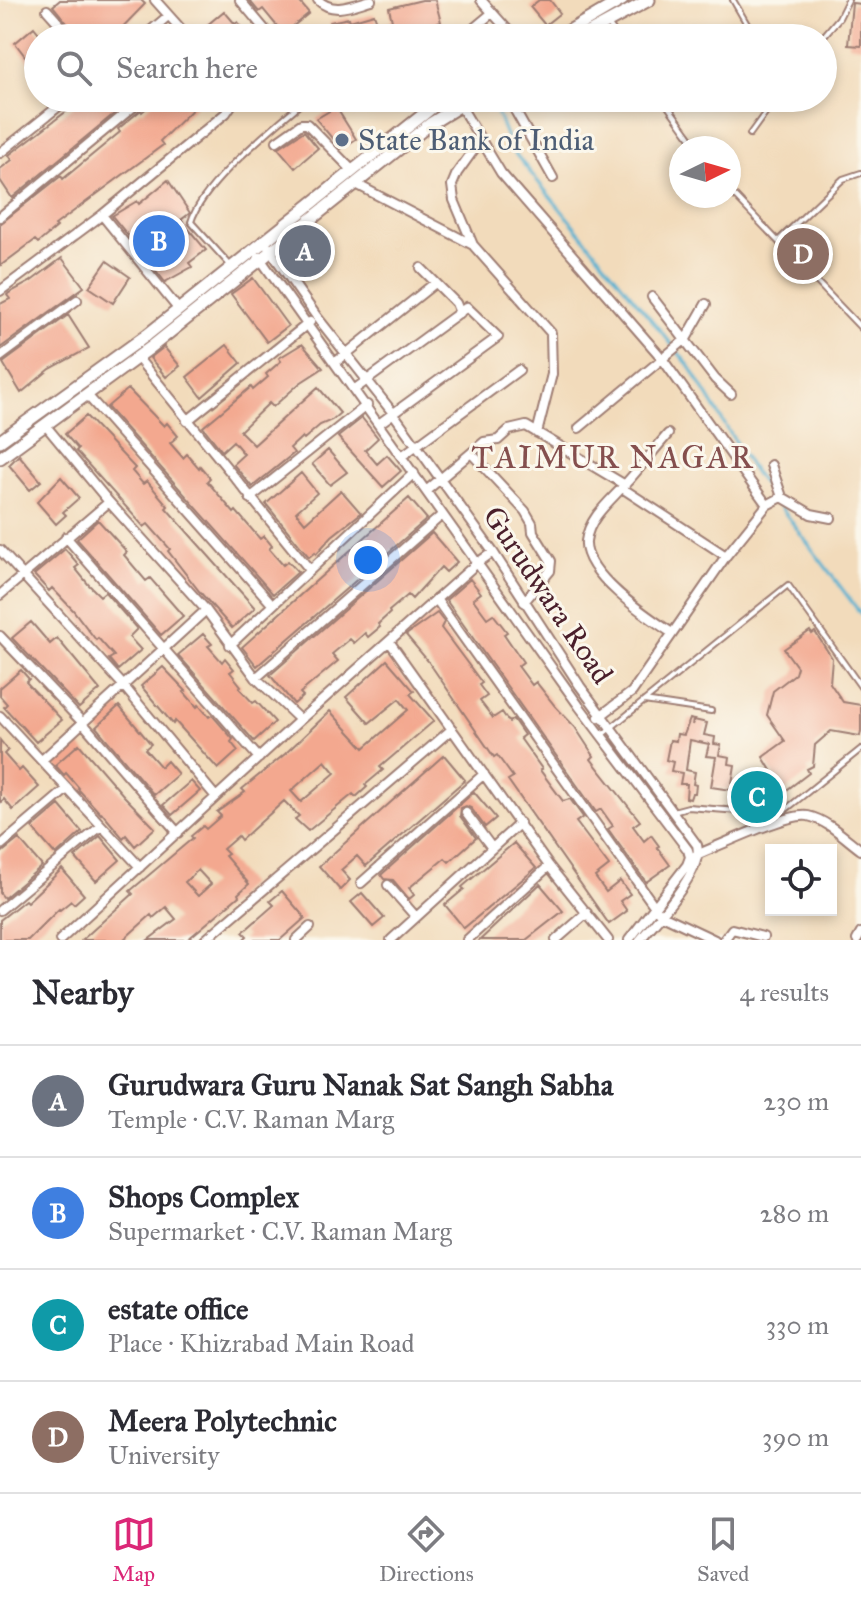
<!DOCTYPE html>
<meta charset="utf-8">
<style>
body{margin:0;font-family:"IM FELL Great Primer",serif;background:#f7f7f7;color:#2b2b33}
.controls{position:absolute;right:24px;bottom:24px;display:grid;overflow:hidden;border-radius:0px;box-shadow:0 4px 12px #0003}
.controls button{width:72px;height:72px;display:grid;place-items:center;padding:0;border:0;border-bottom:2px solid #e1e1e2;background:#fff;color:#2b2b33;font:40px sans-serif}
.compass{position:absolute;left:669px;top:136px;width:72px;height:72px;border-radius:50%;background:#fff;box-shadow:0 4px 12px #0003;rotate:85deg}
.you{position:absolute;left:368px;top:560px;width:28px;height:28px;margin:-20px;border:6px solid #fff;border-radius:50%;background:#1a73e8;box-shadow:0 0 0 12px #1a73e833}
.badge{display:grid;place-items:center;width:52px;height:52px;border-radius:50%;background:#db2777;color:#fff;font-size:26px;font-weight:700}
.pin{position:absolute;translate:-50% -50%;border:4px solid #fff;box-shadow:0 2px 8px #0006}
.list{margin:0;padding:0;list-style:none}
h2{display:flex;justify-content:space-between;align-items:center;height:104px;margin:0;padding:0 32px;font-size:34px}
h2 small{font-size:26px;font-weight:400;color:#7c7c81}
.list li{display:grid;grid-template-columns:52px 1fr auto;gap:24px;align-items:center;box-sizing:border-box;height:112px;padding:0 32px;border-top:2px solid #e1e1e2}
.list b{display:block;font-size:30px;white-space:nowrap}
.list p{margin:0;font-size:26px;white-space:nowrap;color:#7c7c81}
.list em{font-size:26px;font-style:normal;color:#7c7c81}
.icon{flex:none;width:44px;height:44px;fill:none;stroke:currentColor;stroke-width:2;stroke-linecap:round;stroke-linejoin:round}
.map{position:relative;flex:none;width:861px;height:940px;overflow:hidden}
.search{position:absolute;background:#fff;box-shadow:0 4px 12px #0003;left:24px;right:24px;top:24px;height:88px;display:flex;align-items:center;gap:20px;box-sizing:border-box;padding:0 28px;border-radius:44px;color:#7c7c81;font-size:30px}
.sheet{height:552px;background:#fff}
nav{display:flex;justify-content:space-around;align-items:center;box-sizing:border-box;height:112px;border-top:2px solid #e1e1e2;background:#fff;font-size:22px;color:#7c7c81}
nav a{display:grid;justify-items:center;gap:4px}
nav .on{color:#db2777}
.map>svg:first-child{display:block}
</style>
<div class="map">
<svg width="861" height="940" viewBox="0 0 861 940">
<rect width="100%" height="100%" fill="#fbf7ec"/>
<filter id="ink" filterUnits="userSpaceOnUse"><feTurbulence type="fractalNoise" baseFrequency=".0125" numOctaves="2"/><feDisplacementMap in="SourceGraphic" scale="16" xChannelSelector="R" yChannelSelector="G"/><feConvolveMatrix kernelMatrix="1 2 1 2 8 2 1 2 1" color-interpolation-filters="sRGB"/></filter>
<filter id="wash" filterUnits="userSpaceOnUse"><feTurbulence type="fractalNoise" baseFrequency=".006" numOctaves="4" result="noise"/><feDisplacementMap in="SourceGraphic" scale="32" xChannelSelector="R" yChannelSelector="G"/><feGaussianBlur stdDeviation="1.8" result="paint"/><feColorMatrix in="noise" values="0 0 0 0 0 0 0 0 0 0 0 0 0 0 0 0 0 1.4 0 .05"/><feComposite in="paint" operator="in"/></filter>
<g filter="url(#wash)">
<rect width="100%" height="100%" fill="#f2dbbb"/>
<g fill="none" stroke-linecap="round" stroke-linejoin="round">
<path stroke="#53b0d1" stroke-width="3" d="M492,101L512,150L691,368L751,468L861,614"/>
</g>
<g id="blocks">
<path fill="#f3a88f" fill-rule="evenodd" d="M60,0H141L145,4L112,38H79L53,6Z
M249,0H298L309,13L280,37L273,28L277,26L263,9L259,12Z
M422,0H435L441,22L396,37L393,29L380,32L381,38H333L330,22L349,18L350,21L374,14L378,25L392,21L389,8Z
M539,0H550L560,13L545,25L530,7Z
M852,3L861,4V46L848,45Z
M224,11L235,24L238,22L246,32L250,30L257,38H203L199,32Z
M34,27L42,37L38,38V73L15,43Z
M84,98L132,99L12,198L0,180V169L12,160L9,155Z
M158,98H204L160,141L163,145L55,225L57,227L38,243L35,240L0,266V224L61,176L63,179L120,132L118,129L141,110L142,112Z
M336,107L356,139L341,149L316,119Z
M304,131L318,148L295,168L278,148Z
M168,180L190,213L181,220L206,250L189,263L192,267L165,282L146,258L154,252L143,237L134,243L112,216L137,201L139,204Z
M62,258L84,287L0,348V304L10,299L7,295L9,293L30,282Z
M107,261L130,277L113,303L89,287Z
M253,278L288,326L267,342L231,294Z
M68,315L89,348L50,369L21,393L3,363Z
M302,344L323,368L300,383L273,407L269,403L240,431L254,445L318,387L340,413L332,420L320,425L304,439L302,437L290,448L294,453L252,487L233,464L244,454L233,441L222,451L203,427L251,387L253,390L268,377L266,374L281,361L279,358Z
M227,345L241,363L202,397L187,377Z
M164,347L180,366L166,377L150,358Z
M128,389L164,426L167,423L178,436L170,443L183,458L187,454L199,468L200,466L210,478L207,481L234,513L236,511L260,539L264,536L272,546L269,549L283,565L288,561L298,572L273,594L107,407Z
M86,416L135,468L132,471L143,484L147,481L168,506L166,508L255,608L232,628L199,591L168,551L170,549L148,524L144,527L76,451L78,449L65,434Z
M362,418L378,438L365,450L377,464L387,455L401,471L383,487L338,437Z
M328,450L347,472L330,485L312,464Z
M19,455L41,481L30,490L9,465Z
M301,473L317,493L296,512L305,523L341,490L361,513L332,536L316,554L315,552L309,557L266,504Z
M61,477L79,498L63,512L66,515L56,524L37,502Z
M409,498L427,519L257,666L242,647Z
M98,520L127,552L124,555L146,581L150,578L183,616L161,635L77,539Z
M432,533L457,562L446,572L441,567L412,599L408,595L389,611L390,613L378,624L380,627L368,637L365,633L354,643L350,639L332,654L338,661L300,693L303,696L294,704L270,675Z
M65,549L79,565L75,568L88,584L100,596L105,592L137,629L129,637L141,650L118,670L109,659L114,656L98,638L96,640L73,610L52,588L49,591L34,575Z
M470,579L481,593L473,599L487,618L493,614L507,632L504,634L523,662L518,666L532,685L536,682L555,706L575,727L594,756L591,759L640,821L633,826L644,841L651,835L659,846L657,847L670,865L646,882L608,829L613,826L601,809L596,812L446,600Z
M437,613L444,622L441,628L482,683L479,685L487,696L480,701L493,718L502,712L509,722L513,719L524,735L520,738L542,769L540,770L563,801L570,799L583,817L576,822L609,866L595,877L606,892L620,881L630,894L620,901L627,911L609,924L508,780L513,777L497,755L494,757L428,661L406,635Z
M31,622L50,644L57,638L100,690L79,708L12,638Z
M810,631L812,634L815,632L832,658L830,683L843,702L861,705V731L860,736L831,731L815,745L813,766L807,769L809,773L784,792L763,757L785,741L767,715L773,691L795,674L797,667L784,649Z
M203,634L212,644L208,646L222,662L225,658L234,669L230,672L241,686L239,688L253,703L256,701L275,722L254,741L178,655Z
M387,660L414,691L410,694L434,721L380,767L383,770L365,785L367,787L356,797L353,794L308,831L295,819L299,816L284,801L241,840L238,836L223,849L228,854L225,856L249,884L238,894L239,896L187,940H148L176,919L166,907L153,918L151,915L123,940H82L133,894L130,891L193,838L191,836L203,826L206,829L221,816L217,812L245,792L242,789L285,754L330,711L364,748L408,710L399,699L369,723L346,697ZM325,761L335,773L301,802L291,791ZM198,870L211,884L198,896L185,882Z
M163,667L186,691L184,692L197,707L199,705L209,717L212,715L233,739L231,742L238,751L218,769L175,721L173,724L141,686Z
M21,670L29,679L26,682L62,720L36,742L4,707L7,704L0,696V688Z
M119,706L151,744L145,749L161,767L167,761L178,774L154,795L96,727Z
M690,719L693,720L692,725L694,720L707,723L704,735L715,737L714,744L721,745L719,755L730,757L729,764L735,765L731,790L711,787L716,757L706,756L709,744L690,740L686,770L695,772L693,784L696,785L695,793H692L690,799L686,798L687,784H680L682,773L671,771L673,762L666,760L670,740L676,741L677,734L684,735Z
M0,740L8,750L4,754L19,771L22,768L39,787L13,810L4,799L0,803Z
M79,744L124,796L155,828L135,846L126,835L123,838L102,813L101,814L78,789L79,788L66,773L64,775L55,765Z
M444,755L465,780L366,866L357,856L341,870L350,880L340,890L319,866Z
M191,781L200,791L172,815L163,805Z
M474,792L496,818L485,827L471,808L466,806L461,808L460,816L476,838L449,862L445,858L409,888L414,895L409,899L393,880L384,879L381,875Z
M59,805L82,832L56,855L32,828Z
M100,836L120,860L96,881L75,857Z
M19,839L42,866L4,898L0,893V854Z
M514,843L536,868L464,928L445,905L464,889L462,887Z
M62,869L84,895L74,904L71,901L60,910L59,909L28,940H0V920L25,900L27,902Z
M540,884L563,911L526,940H480Z
M282,891L305,918L280,940H243L247,936L243,932L274,905L270,901Z
M362,893L384,918L373,927L351,902Z"/>
</g>
</g>
<g filter="url(#ink)">
<use href="#blocks" fill-opacity="0" stroke="#9e7d73" stroke-width="2"/>
<g fill="none" stroke-linecap="round" stroke-linejoin="round">
<defs>
<path id="lane" d="M733,0L755,38
M608,24L618,38
M822,38L839,18L848,0
M662,98L698,148
M750,134L776,98
M729,190L861,328
M778,241L843,179L861,173
M230,265L191,222C203,182 275,127 307,98
M644,701L711,711
M602,735L788,585L861,687
M673,811L688,807L775,814L784,811L861,749"/>
<path id="street" d="M155,0L189,38
M240,0L272,38
M318,0C333,15 353,5 371,0
M481,0L515,38
M47,10L72,38
M142,38L168,16
M462,38L492,13
M508,98L553,178
M460,105L501,173L661,357L767,505
M277,141L301,124H307L352,170
M480,141L457,173L452,185L454,200L473,245L551,333L552,374L537,433
M0,153L69,98
M356,184L473,245
M102,215L179,310
M0,217L144,98
M263,240L317,317L393,413L493,552L580,686L697,845C704,871 656,920 640,940
M259,257L579,706L688,850L690,857L687,865L629,940
M421,268L456,303L460,313
M0,291L102,215L226,113L236,98
M652,297L715,379L731,394
M0,357L77,300
M137,357L310,570
M336,362L435,283
M355,389L467,307L498,337L380,423
M87,395L272,604
M187,421L310,322
M46,426L109,502L206,610L256,678L300,720
M579,428L686,339L706,304
M668,434C655,449 642,465 628,481C613,499 589,516 586,541C583,574 648,617 672,633
M472,454L525,511L532,523L533,532L551,561L550,571L524,602
M402,456L519,370
M771,465L782,497L811,514L831,518
M622,488L726,556
M426,491L484,442L498,440L509,430L526,426L625,485
M250,498L367,405
M66,537L259,758
M0,550L122,684L216,797
M0,595L109,502
M436,599L660,914L715,940
M0,636L82,722L178,833
M389,641L549,866L608,940
M230,645L414,473
M256,678L442,515
M0,716L140,867
M599,717L632,692L726,556L767,505L782,497
M42,760L206,610
M466,813L492,848
M0,846L67,789
M696,855C717,847 789,812 808,816C827,820 846,839 861,850
M361,883L484,774
M388,885L416,917
M0,910L101,826
M60,940L300,720L476,564L493,552
M205,940L452,729
M296,940L310,927
M391,940L520,823
M467,940L549,866
M556,940L587,913
M724,940L732,929L763,937
M857,940L861,933"/>
<path id="secondary" d="M557,38L622,0
M579,38L649,0
M0,441L147,335L444,98
M0,458L150,348L430,124L472,98"/>
</defs>
<use href="#lane" stroke="#9e7d73" stroke-width="8"/>
<use href="#street" stroke="#9e7d73" stroke-width="12"/>
<use href="#secondary" stroke="#9e7d73" stroke-width="15"/>
<use href="#lane" stroke="#fff" stroke-width="4"/>
<use href="#street" stroke="#fff" stroke-width="8"/>
<use href="#secondary" stroke="#fff" stroke-width="11"/>
</g>
</g>
<circle fill="#5c6f8a" stroke="#fbf7ec" stroke-width="3" cx="342" cy="140" r="8"/>
<g text-anchor="middle" stroke-width="6" stroke-linejoin="round" paint-order="stroke">
<g font-size="30" fill="#4e5e75" stroke="#fbf7ec" text-anchor="start">
<text x="358" y="150">State Bank of India</text>
</g>
<g font-size="30" fill="#4a1f2b" stroke="#fbf7ec">
<text transform="translate(548 595) rotate(56)" y="10">Gurudwara Road</text>
</g>
<g font-size="32" letter-spacing="2" fill="#854f4e" stroke="#fbf7ec">
<text x="613" y="468">TAIMUR NAGAR</text>
</g>
</g>
</svg>
<div class="controls">
<button><svg class="icon" aria-label="locate" viewBox="0 0 24 24"><circle cx="12" cy="12" r="6"/><path d="M12 2v4M12 18v4M2 12h4M18 12h4"/></svg></button>
</div>
<svg class="compass" viewBox="-18 -18 36 36"><path d="M0-13l5 13h-10z" fill="#e53935"/><path d="M0 13l5-13h-10z" fill="#7c7c81"/></svg>
<div class="you"></div>
<div class="pin badge" style="left:305px;top:251px;background:#6b7280">A</div>
<div class="pin badge" style="left:159px;top:241px;background:#3f7fe0">B</div>
<div class="pin badge" style="left:757px;top:797px;background:#0f9aa8">C</div>
<div class="pin badge" style="left:803px;top:254px;background:#8d6e63">D</div>
<div class="search"><svg class="icon" aria-label="search" viewBox="0 0 24 24"><circle cx="10" cy="10" r="6"/><path d="M15 15l6 6"/></svg>Search here</div>
</div>
<section class="sheet">
<h2>Nearby<small>4 results</small></h2>
<ul class="list">
<li><span class="badge" style="background:#6b7280">A</span><div><b>Gurudwara Guru Nanak Sat Sangh Sabha</b><p>Temple · C.V. Raman Marg</p></div><em>230 m</em></li>
<li><span class="badge" style="background:#3f7fe0">B</span><div><b>Shops Complex</b><p>Supermarket · C.V. Raman Marg</p></div><em>280 m</em></li>
<li><span class="badge" style="background:#0f9aa8">C</span><div><b>estate office</b><p>Place · Khizrabad Main Road</p></div><em>330 m</em></li>
<li><span class="badge" style="background:#8d6e63">D</span><div><b>Meera Polytechnic</b><p>University</p></div><em>390 m</em></li>
</ul>
</section>
<nav>
<a class="on"><svg class="icon" aria-label="map" viewBox="0 0 24 24"><path d="M3 6l6-2 6 2 6-2v14l-6 2-6-2-6 2zM9 4v14M15 6v14"/></svg>Map</a>
<a><svg class="icon" aria-label="directions" viewBox="0 0 24 24"><path d="M12 3l9 9-9 9-9-9zM9 14v-3h6M13 9l2 2-2 2"/></svg>Directions</a>
<a><svg class="icon" aria-label="saved" viewBox="0 0 24 24"><path d="M7 4h10v16l-5-4-5 4z"/></svg>Saved</a>
</nav>
